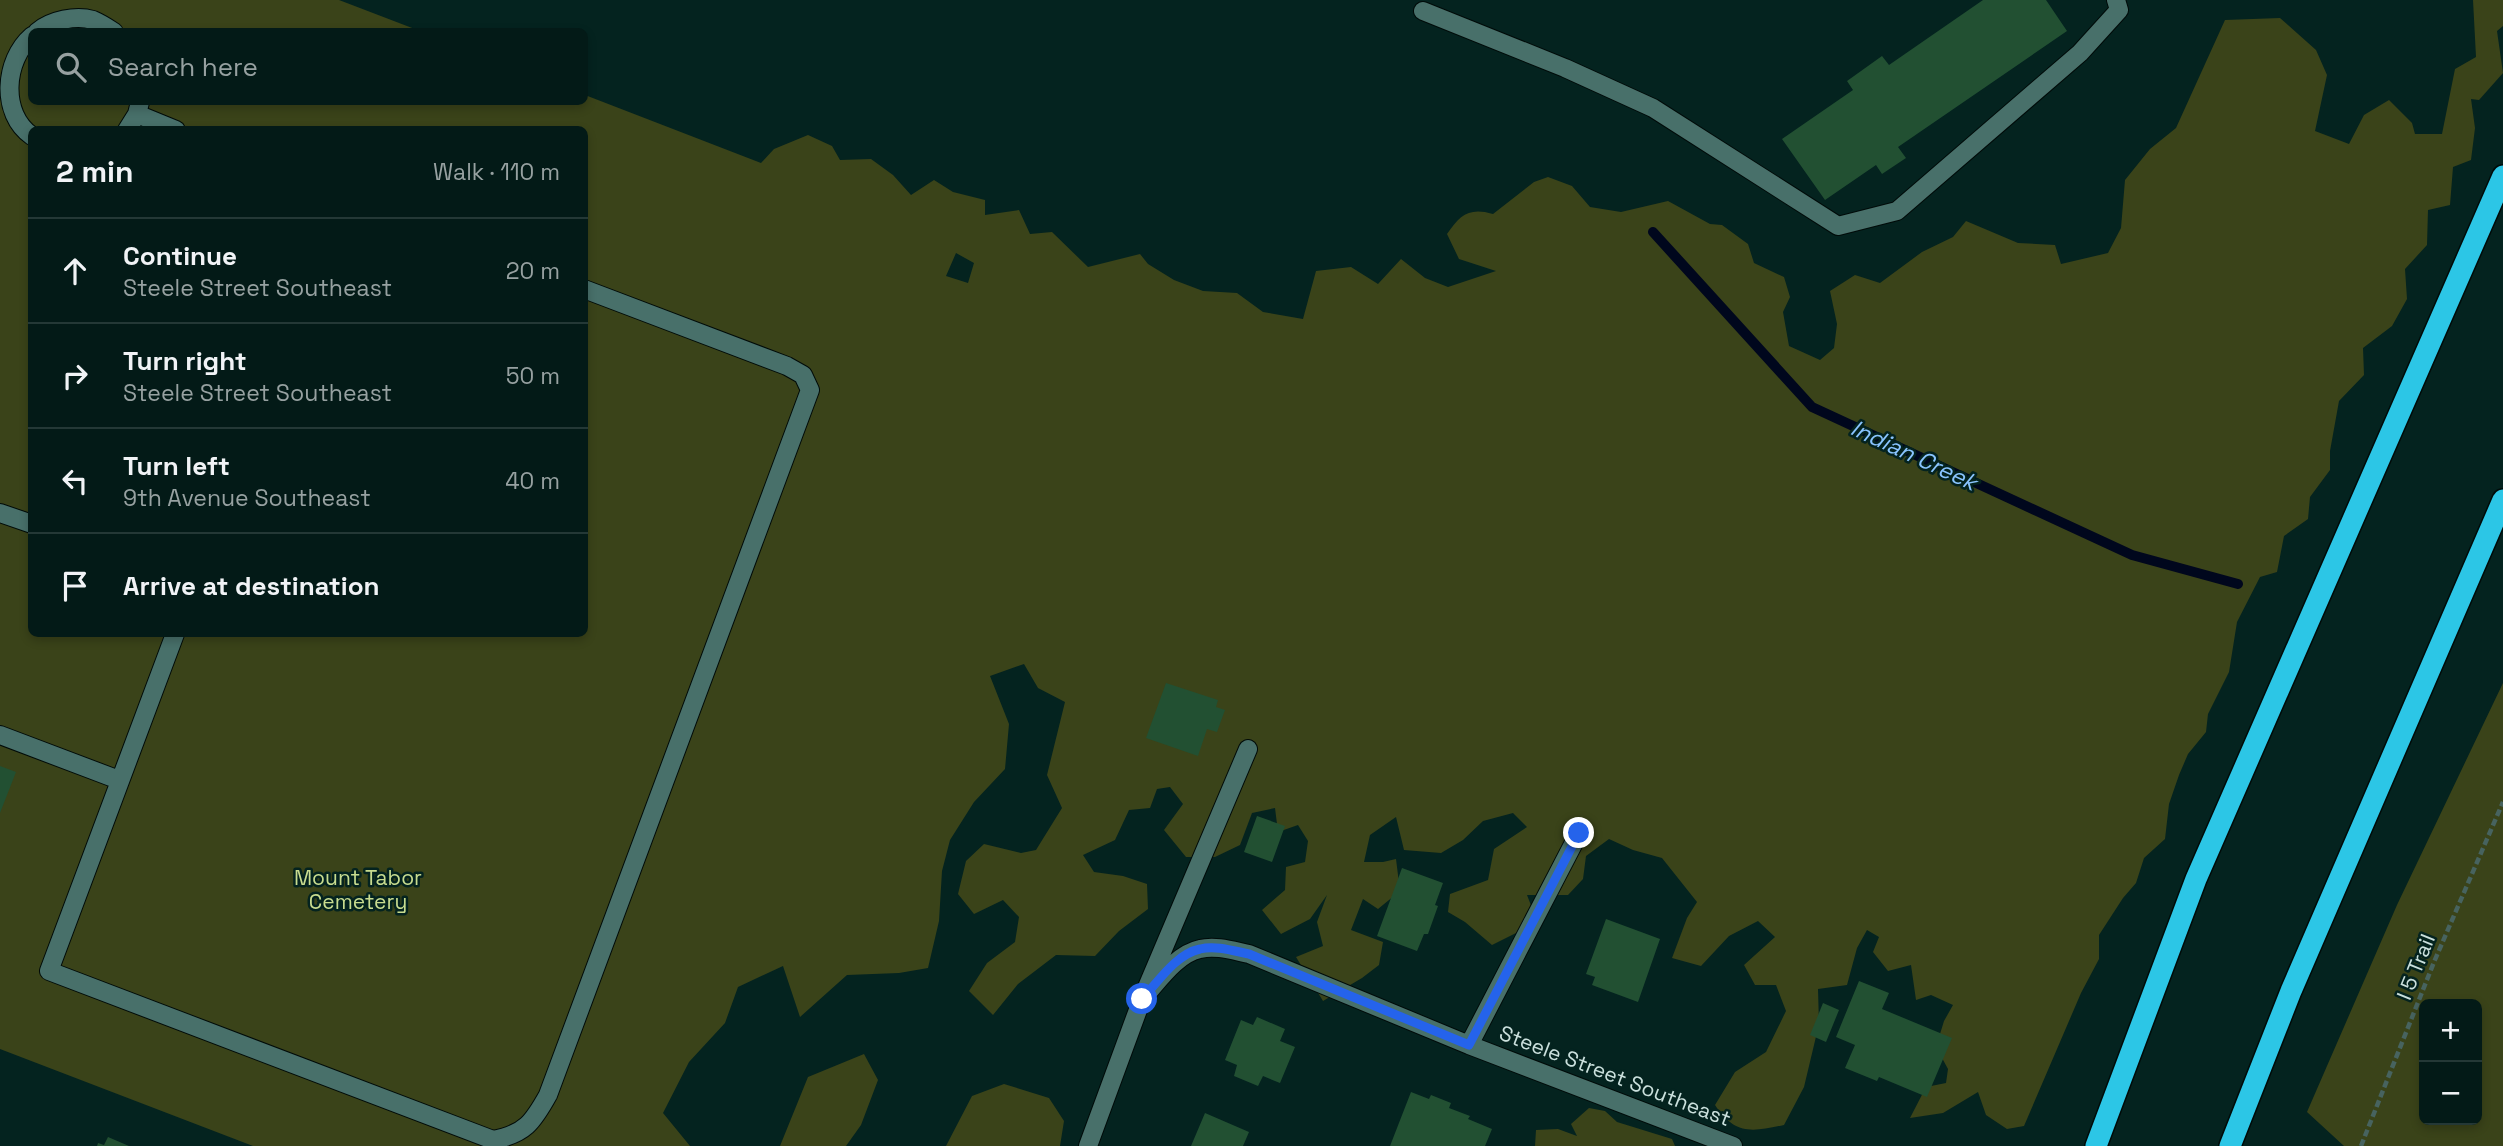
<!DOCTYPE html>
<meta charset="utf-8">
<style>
body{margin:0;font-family:"Space Grotesk",sans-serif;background:#112724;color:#f1f3f6}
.controls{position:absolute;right:21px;bottom:21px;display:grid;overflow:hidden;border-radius:10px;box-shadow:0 4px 10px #0003}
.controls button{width:63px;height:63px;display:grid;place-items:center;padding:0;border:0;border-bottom:2px solid #243836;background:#031a17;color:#f1f3f6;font:35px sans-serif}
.stop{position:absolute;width:21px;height:21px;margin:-16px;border:5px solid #2563eb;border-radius:50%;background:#fff}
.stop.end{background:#2563eb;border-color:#fff;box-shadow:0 2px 7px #0008}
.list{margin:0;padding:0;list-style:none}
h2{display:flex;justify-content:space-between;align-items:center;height:91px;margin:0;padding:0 28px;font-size:30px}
h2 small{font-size:23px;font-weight:400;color:#97a1a1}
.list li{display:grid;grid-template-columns:46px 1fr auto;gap:21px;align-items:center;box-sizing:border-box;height:105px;padding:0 28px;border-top:2px solid #243836}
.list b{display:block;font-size:26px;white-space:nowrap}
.list p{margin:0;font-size:23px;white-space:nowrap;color:#97a1a1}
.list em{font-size:23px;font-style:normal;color:#97a1a1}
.icon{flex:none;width:38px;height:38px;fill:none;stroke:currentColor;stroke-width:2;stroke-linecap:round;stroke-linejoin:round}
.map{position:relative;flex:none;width:2503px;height:1146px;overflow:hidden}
.search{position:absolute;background:#031a17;box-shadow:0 4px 10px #0003;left:28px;top:28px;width:560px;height:77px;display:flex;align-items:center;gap:18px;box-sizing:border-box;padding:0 24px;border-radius:10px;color:#97a1a1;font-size:26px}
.panel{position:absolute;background:#031a17;box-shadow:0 4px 10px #0003;left:28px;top:126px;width:560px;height:511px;border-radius:10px}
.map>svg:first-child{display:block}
</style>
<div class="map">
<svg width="2503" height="1146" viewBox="0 0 2503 1146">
<rect width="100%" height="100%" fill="#04231f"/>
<path fill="#3a4319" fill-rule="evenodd" d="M0,0H339L420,31L32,32V102H584L585,95L761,163L774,149L808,135L832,146L840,160L871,159L893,175L911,195L934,180L953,192L985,200V215L1019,210L1030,234L1052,232L1088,267L1140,254L1148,264L1174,280L1203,291L1237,293L1263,312L1303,319L1316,271L1351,267L1378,284L1401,259L1425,278L1448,287L1496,271L1459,259L1447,234C1460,215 1469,207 1493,214L1534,182L1548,177L1572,186L1590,207L1621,212L1668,201L1710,224L1722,225L1748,244L1754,263L1784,277L1790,297L1783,312L1789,346L1820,360L1834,348L1837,324L1830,291L1855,275L1880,283L1922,252L1953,237L1966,221L2018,243L2055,245L2061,264L2108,253L2121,228L2125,180L2150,149L2176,128L2225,20L2280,18L2316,50L2327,75L2315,131L2349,144L2364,115L2389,100L2412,123L2415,134H2442L2455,69L2476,57L2473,0H2503V26L2497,31L2503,73L2479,100L2471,99L2475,128L2471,160L2453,167L2450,205L2428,210L2427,245L2405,269L2407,299L2392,326L2363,348L2364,375L2339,401L2330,451V470L2310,497L2308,519L2284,536L2277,572L2260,577L2237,622L2229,672L2208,714L2206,732L2188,754L2179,775L2169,804L2165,839L2144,858L2136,883L2123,898L2099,935V959L2081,993L2024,1126L2007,1129L1986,1115L1978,1092L1943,1113L1910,1118L1926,1087L1946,1083L1948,1069L1936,1047L1944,1021L1953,1005L1931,995L1916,1000L1911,965L1888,971L1873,952L1879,937L1867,930L1857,948L1847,985L1818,989L1819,1024L1804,1087L1784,1125C1751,1132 1735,1135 1715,1105L1735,1072L1766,1052L1786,1011L1776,985H1755L1744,965L1775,937L1758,921L1729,936L1701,966L1672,958L1687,918L1697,902L1662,858L1633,850L1609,839L1586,856L1583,879L1568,895H1527L1539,926L1522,930L1492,945L1465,922L1448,912L1450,894L1488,880L1494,849L1527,827L1513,813L1483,821L1463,840L1441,853L1404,850L1396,817L1370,835L1364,862H1383L1396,859L1400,891L1378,909L1363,899L1351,930L1383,942L1379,965L1362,978L1323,1001L1296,957L1323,946L1317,922L1327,895L1310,919L1281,934L1262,910L1285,890L1286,867L1305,862L1308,841L1298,825L1278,832L1275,808L1252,813L1240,845L1215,857H1186L1164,830L1183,804L1170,787L1157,789L1150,808L1129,810L1115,840L1083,855L1094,872L1123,876L1147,884L1148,909L1119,931L1095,956L1056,955L1018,984L993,1015L969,991L987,963L1015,942L1019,917L1003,900L974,914L958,894L966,861L984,844L1021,853L1036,850L1062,808L1047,775L1065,702L1038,688L1024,664L990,676L1009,724L1005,769L974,802L950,840L942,871L939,921L928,968L899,973L847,975L800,1017L783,966L738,987L725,1023L689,1062L663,1113L690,1146H253L0,1049ZM32,130H584V634H32ZM956,253L974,263L968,283L946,276Z
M2503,683V1146H2344L2307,1112L2397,905ZM2424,1004H2477V1120H2424Z
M864,1054L878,1080L861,1125L846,1146H780L808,1077Z
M1004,1084L1049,1098L1064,1121L1060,1146H946L972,1096Z
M1589,1108L1605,1111L1617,1122L1672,1139L1675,1146H1535L1536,1130L1558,1129L1577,1136L1571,1124Z"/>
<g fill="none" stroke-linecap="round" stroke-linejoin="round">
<path stroke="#00071d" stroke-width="10" d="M1653,232L1812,407L2132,555L2238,584"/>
</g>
<path fill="#225032" d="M1983,0H2046L2067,31L1898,147L1906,158L1882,174L1876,165L1825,200L1782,139L1853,90L1847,81L1882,56L1889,65Z
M1166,683L1218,700L1216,707L1225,710L1217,732L1207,729L1198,756L1146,738Z
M0,766L16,772L0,813Z
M1257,816L1285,826L1272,862L1244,852Z
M1402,868L1443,883L1435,905L1438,906L1428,934H1424L1417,951L1377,936Z
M1606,919L1660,939L1638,1002L1592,985L1595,977L1586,974Z
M1859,981L1889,993L1882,1009L1952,1038L1927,1097L1879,1077L1877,1081L1845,1068L1855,1045L1836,1037Z
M1823,1003L1839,1010L1826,1042L1810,1035Z
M1257,1017L1285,1029L1280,1041L1295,1047L1280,1083L1263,1076L1258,1086L1234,1076L1237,1065L1225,1060L1241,1020L1253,1025Z
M1411,1092L1429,1099L1431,1095L1451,1103L1449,1108L1470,1116L1468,1119L1492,1129L1485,1146H1390Z
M1205,1113L1249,1132L1243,1146H1191Z
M108,1137L129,1146H97L98,1143L104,1145Z"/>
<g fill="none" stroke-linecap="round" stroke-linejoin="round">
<defs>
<path id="minor" d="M1423,11L1565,68L1653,108L1838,226L1897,211L2080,53L2119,10L2116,0
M37,32C51,20 76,15 93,20C100,23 108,28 114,32
M32,36C4,60 0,114 32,136
M137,114L176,130
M127,130L137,114L140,102
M0,513L32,524
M175,634L49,971L493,1140C525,1134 533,1122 548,1095L810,390L803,375L787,366L584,289
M0,735L119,780
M1142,999C1158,982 1176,954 1200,949C1216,945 1234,951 1249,954L1469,1045L1733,1146
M1469,1045L1579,833
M1088,1146L1142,999L1248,749"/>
<path id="highway" d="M2096,1146L2196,879L2503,176
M2230,1146L2291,991L2503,500"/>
</defs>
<use href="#minor" stroke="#000b09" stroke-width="20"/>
<use href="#highway" stroke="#000b09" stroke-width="24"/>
<path stroke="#47635f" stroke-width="4.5" stroke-dasharray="7 3.5" stroke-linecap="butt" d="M2361,1146L2434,962L2503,802"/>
<use href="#minor" stroke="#48706a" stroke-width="18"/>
<use href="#highway" stroke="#2cc6e6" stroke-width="21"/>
</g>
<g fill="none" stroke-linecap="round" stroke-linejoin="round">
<path stroke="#2563eb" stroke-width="9" d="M1142,999C1158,982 1176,954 1200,949C1216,945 1234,951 1249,954L1469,1045L1579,833"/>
</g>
<g text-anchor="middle" stroke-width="5" stroke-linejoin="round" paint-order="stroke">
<g font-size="21" fill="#c8dc8f" stroke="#04231f">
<text x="358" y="885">Mount Tabor<tspan x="358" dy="24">Cemetery</tspan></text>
</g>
<g font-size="21" fill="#cbe0dd" stroke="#04231f">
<text transform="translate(2416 967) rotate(-68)" y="7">I 5 Trail</text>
<text transform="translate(1615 1076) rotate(21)" y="7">Steele Street Southeast</text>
</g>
<g font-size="23" font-style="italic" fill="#89c4fe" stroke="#04231f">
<text transform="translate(1914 455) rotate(25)" y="8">Indian Creek</text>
</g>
</g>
</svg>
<div class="controls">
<button>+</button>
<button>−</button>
</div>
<div class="stop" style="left:1142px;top:999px"></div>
<div class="stop end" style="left:1579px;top:833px"></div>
<div class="search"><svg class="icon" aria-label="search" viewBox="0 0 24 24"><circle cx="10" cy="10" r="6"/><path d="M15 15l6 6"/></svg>Search here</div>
<section class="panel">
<h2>2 min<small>Walk · 110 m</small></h2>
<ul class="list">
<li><svg class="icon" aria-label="ahead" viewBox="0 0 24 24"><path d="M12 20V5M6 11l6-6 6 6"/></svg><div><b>Continue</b><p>Steele Street Southeast</p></div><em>20 m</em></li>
<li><svg class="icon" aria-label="right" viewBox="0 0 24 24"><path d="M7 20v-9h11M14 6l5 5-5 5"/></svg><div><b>Turn right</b><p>Steele Street Southeast</p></div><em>50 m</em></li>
<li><svg class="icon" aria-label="left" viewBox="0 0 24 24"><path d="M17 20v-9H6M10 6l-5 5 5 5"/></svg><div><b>Turn left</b><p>9th Avenue Southeast</p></div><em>40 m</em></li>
<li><svg class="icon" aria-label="arrive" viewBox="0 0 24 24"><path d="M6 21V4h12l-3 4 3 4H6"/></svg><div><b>Arrive at destination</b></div></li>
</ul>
</section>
</div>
